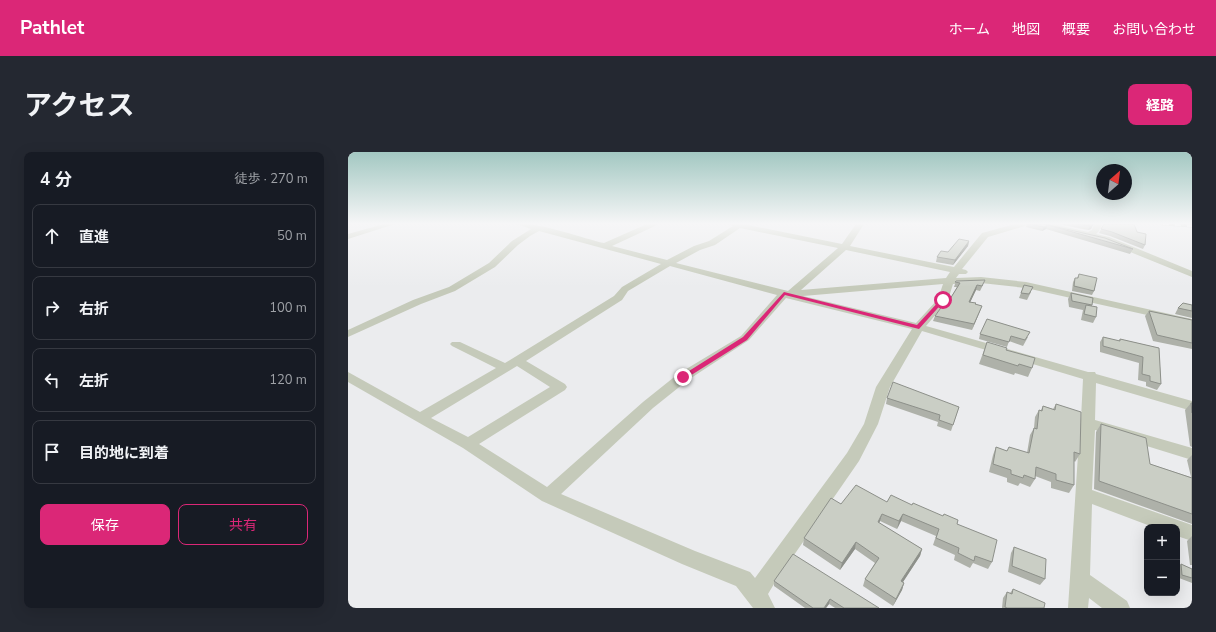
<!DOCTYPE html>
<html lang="ja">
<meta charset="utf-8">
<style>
body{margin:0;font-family:"Nunito Sans","Noto Sans JP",sans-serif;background:#242831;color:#f1f3f6}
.controls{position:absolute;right:12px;bottom:12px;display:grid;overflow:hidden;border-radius:8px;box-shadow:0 4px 16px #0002}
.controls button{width:36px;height:36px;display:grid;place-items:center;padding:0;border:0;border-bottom:1px solid #363941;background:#171b24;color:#f1f3f6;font:20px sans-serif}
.compass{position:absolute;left:748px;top:12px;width:36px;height:36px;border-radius:50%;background:#171b24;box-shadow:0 4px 16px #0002;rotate:28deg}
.stop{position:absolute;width:12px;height:12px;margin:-9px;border:3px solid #db2777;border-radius:50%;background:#fff}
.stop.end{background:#db2777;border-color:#fff;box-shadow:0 1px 4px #0008}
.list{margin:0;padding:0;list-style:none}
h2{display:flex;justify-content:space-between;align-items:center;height:52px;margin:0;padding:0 16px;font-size:17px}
h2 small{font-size:13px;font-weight:400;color:#9ea1a6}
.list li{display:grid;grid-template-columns:26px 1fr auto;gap:12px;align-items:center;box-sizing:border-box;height:64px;margin:0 8px 8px;padding:0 8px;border:1px solid #363941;border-radius:8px}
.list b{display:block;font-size:15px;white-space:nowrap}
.list em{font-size:13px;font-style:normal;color:#9ea1a6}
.actions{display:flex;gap:8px;padding:12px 16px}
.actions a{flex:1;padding:9px 0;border:1px solid #db2777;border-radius:8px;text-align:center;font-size:14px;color:#db2777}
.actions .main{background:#db2777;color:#fff}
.icon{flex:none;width:22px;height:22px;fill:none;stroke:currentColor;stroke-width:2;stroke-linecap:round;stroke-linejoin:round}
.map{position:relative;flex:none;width:844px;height:456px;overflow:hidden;border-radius:8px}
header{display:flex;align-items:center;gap:24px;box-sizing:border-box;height:56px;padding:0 20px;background:#db2777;color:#fff}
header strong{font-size:19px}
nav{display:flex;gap:22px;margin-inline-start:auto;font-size:14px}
.intro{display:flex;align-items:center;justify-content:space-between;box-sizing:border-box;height:96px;padding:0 24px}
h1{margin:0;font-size:28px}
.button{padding:10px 18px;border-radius:8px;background:#db2777;color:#fff;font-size:14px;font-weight:700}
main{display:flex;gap:24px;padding:0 24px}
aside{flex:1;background:#171b24;border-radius:8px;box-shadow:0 4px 16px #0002}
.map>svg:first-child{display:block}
</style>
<header>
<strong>Pathlet</strong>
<nav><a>ホーム</a><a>地図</a><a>概要</a><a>お問い合わせ</a></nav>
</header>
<div class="intro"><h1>アクセス</h1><a class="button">経路</a></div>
<main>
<aside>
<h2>4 分<small>徒歩 · 270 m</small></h2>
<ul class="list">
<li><svg class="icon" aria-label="ahead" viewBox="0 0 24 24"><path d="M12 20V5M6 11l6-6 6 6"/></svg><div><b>直進</b></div><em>50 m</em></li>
<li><svg class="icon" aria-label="right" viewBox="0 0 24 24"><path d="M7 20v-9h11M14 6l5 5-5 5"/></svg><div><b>右折</b></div><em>100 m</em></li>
<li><svg class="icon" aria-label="left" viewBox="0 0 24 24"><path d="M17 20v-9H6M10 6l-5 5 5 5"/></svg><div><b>左折</b></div><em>120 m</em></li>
<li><svg class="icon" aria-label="arrive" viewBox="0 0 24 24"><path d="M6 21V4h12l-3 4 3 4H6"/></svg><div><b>目的地に到着</b></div></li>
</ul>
<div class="actions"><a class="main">保存</a><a>共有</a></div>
</aside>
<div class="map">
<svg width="844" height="456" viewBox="0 0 844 456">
<rect width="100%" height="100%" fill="#ebecee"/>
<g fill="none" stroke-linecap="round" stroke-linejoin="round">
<path fill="#c5caba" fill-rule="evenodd" d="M36,72H47L0,87V82Z
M169,72C188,69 234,86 256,91L299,72H308L307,74L264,94L319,108L346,94L361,89L385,74L380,72H395L494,92L508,72H516L502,94L606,115L634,81L667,72H678L677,74L640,85L614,117L618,118L620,120L618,122H611L608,126L633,125L678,130L844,167V173L678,136L633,131L605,132L600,148L578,174L740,220H747L748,222L844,249V259L748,231L747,268L844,296V308L747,278L744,338L844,373V389L829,384V375H805L744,352L742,423L779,449L782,456H754L741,446L740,456H720L732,272L731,270L733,267L735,227L574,179L542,235L530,272L511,309L426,432L420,442L427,456H405L388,434L334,412L194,349L115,296L0,230V220L72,260L148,216L104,194L102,192L104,190H112L157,211L266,144L274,135L313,112L191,79L182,84L170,93L147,115L107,139L73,152L0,185V178L65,148L101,135L141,111L164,89L183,77ZM392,76L490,96L440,139L328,111L352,98L367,93ZM498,98L602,120L598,126L453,138ZM322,114L429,143L393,184L330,222L295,250L199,335L131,292L217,238L219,235L217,232L178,209L274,148L280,139ZM595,132L590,147L568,171L455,144ZM438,146L564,177L528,235L516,272L499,301L407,426L402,420L347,399L213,342L305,256L340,228L401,188ZM169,214L202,235L120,285L83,266Z
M693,72H705L740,80L744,78L746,72H754L751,79L748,82L761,85L844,119V125L755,89L694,74Z"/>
<defs>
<path id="rail" d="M815,72L844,74"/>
</defs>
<use href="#rail" stroke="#a8ada4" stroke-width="3"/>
<use href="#rail" stroke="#fff" stroke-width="2" stroke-dasharray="6" stroke-linecap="butt"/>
</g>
<path fill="#aeb1a9" d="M679,72H696L785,97L782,102L698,77L694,79L678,75Z
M710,72H745L743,77L740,78Z
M756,72L789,80L797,93L795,97L762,84L751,81Z
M621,89L620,94L605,113L588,110L589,105L600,100Z
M731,122L746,139L744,143L724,139L725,130L727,126H729Z
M608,129L635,133L632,139L628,138L622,150L627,152L632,159L624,178L585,169L587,164L602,147L609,135H606Z
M676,133L683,140L679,148L671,146Z
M723,141L744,153V154L748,165L745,171L733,168L735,158L721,155L720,147Z
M844,153V166L827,162L830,156Z
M801,159L844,168V197L805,189L797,164Z
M632,182L680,185L675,194L661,189L659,195L631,187Z
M755,185L771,189L772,187L811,196L813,232L809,238L798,234V230L790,228L791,211L752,200V190Z
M639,190L658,198L684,216L680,225L667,221L666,223L631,212Z
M539,246L611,255L603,279L589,274L590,270L538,252Z
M843,251H844V295L842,294L837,258Z
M708,252L732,302L727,310L726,309V333L721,341L703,336V330L687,324V327L682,335L672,331L670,334L659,330V326L641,320L645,303L648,295L659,299L661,295L679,301L682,283L686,276L687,265L691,258H693L695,254L705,257Z
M753,272L802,312L842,325H843L839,308L844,303V372L746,337L748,280Z
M539,350L564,353L609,372L644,410L640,417L625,411L622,416L606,408L607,403L585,393L588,384L553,369L549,377L532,369L531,371L574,397L572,404L555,430L556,431L554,438L545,454L515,434L517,427L527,411L507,397L492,418L455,393L456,386L493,352Z
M844,384V413H842L839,389Z
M666,395L697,427L692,433L660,420L663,401Z
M833,412L844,417V431L831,426L829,416Z
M426,429L531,456H487L481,452L478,456H457L426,434Z
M665,437L696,456H654L655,446L659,440L662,441Z"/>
<path fill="#8d908a" d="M700,73L698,77L694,79L696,75Z
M745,73L743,77L740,78L742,74Z
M621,89L620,94L605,113L607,108Z
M629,133L628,138L620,155L621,150Z
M634,154L632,159L624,178L626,172Z
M534,362L532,369L528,377L530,370Z
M555,362L553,369L549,377L551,369Z
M508,390L507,397L492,418L494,411Z
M574,397L572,404L551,436L553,429Z
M556,431L554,438L545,454L548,447Z
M482,447L481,452L478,456H476Z"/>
<path fill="#cacec5" stroke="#8d908a" d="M682,72H696L757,86L785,97L700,73L696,75Z
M730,72H745V73L742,74Z
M756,72H786L789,80L798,82L797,93L764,80L753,77Z
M611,87L621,89L607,108L589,105L593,99L600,100Z
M731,122L749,126L746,139L726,134L727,126H730Z
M637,128L634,134L629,133L621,150L628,151L627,152L634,154L626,172L587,164L600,146L602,147L612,131L607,130L608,129Z
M676,133L685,135L681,142L673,141Z
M723,141L745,146L744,153L724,149Z
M835,151L844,153V159L830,156Z
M738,153L749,155L748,165L736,162Z
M801,159L844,168V191L809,183Z
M639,167L682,180L677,188L663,184L661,190L632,182Z
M755,185L772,189V187L811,196L813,232L802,229V224L794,222L795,205L755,194Z
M639,190L659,196L658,198L687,206L684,216L671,212L670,214L635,203Z
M545,230L611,255L605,273L591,268L592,263L539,246Z
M843,251H844V261Z
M708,252L733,260L732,302L726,300V333L708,328V322L688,315L687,327L676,323L675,326L663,322V318L645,312L648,295L659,299L661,295L681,301L686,276L689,277L691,258L694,259L695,254L707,258Z
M753,272L798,286L802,312L844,326V362L751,329Z
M508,333L539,350L543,343L564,353L565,351L595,364L596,362L610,368L609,372L649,388L644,410L627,404L626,409L610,401L611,396L588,386L591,377L555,362L551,369L534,362L530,370L574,397L553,429L556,431L548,447L517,427L531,406L508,390L494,411L456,386L483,346L493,352Z
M666,395L698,407L697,427L664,414Z
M445,402L531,456H496L482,447L476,456H465L426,429Z
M833,412L844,417V426L834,423Z
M665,437L697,451L696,456H659L657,455L659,440L664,442Z"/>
<linearGradient id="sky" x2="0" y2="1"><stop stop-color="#a3c8c2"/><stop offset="0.53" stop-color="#f6f6f7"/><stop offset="1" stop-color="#f6f6f7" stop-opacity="0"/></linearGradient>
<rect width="844" height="135" fill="url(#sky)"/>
<path fill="#db2777" d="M436,140L569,173L593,147L597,148L571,177L437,143L399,188L337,227H333V224L395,185Z"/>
</svg>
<div class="controls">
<button>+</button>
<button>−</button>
</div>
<svg class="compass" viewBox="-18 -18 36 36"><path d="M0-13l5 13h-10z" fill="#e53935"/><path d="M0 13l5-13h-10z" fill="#9ea1a6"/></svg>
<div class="stop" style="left:595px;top:148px"></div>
<div class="stop end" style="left:335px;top:225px"></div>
</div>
</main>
